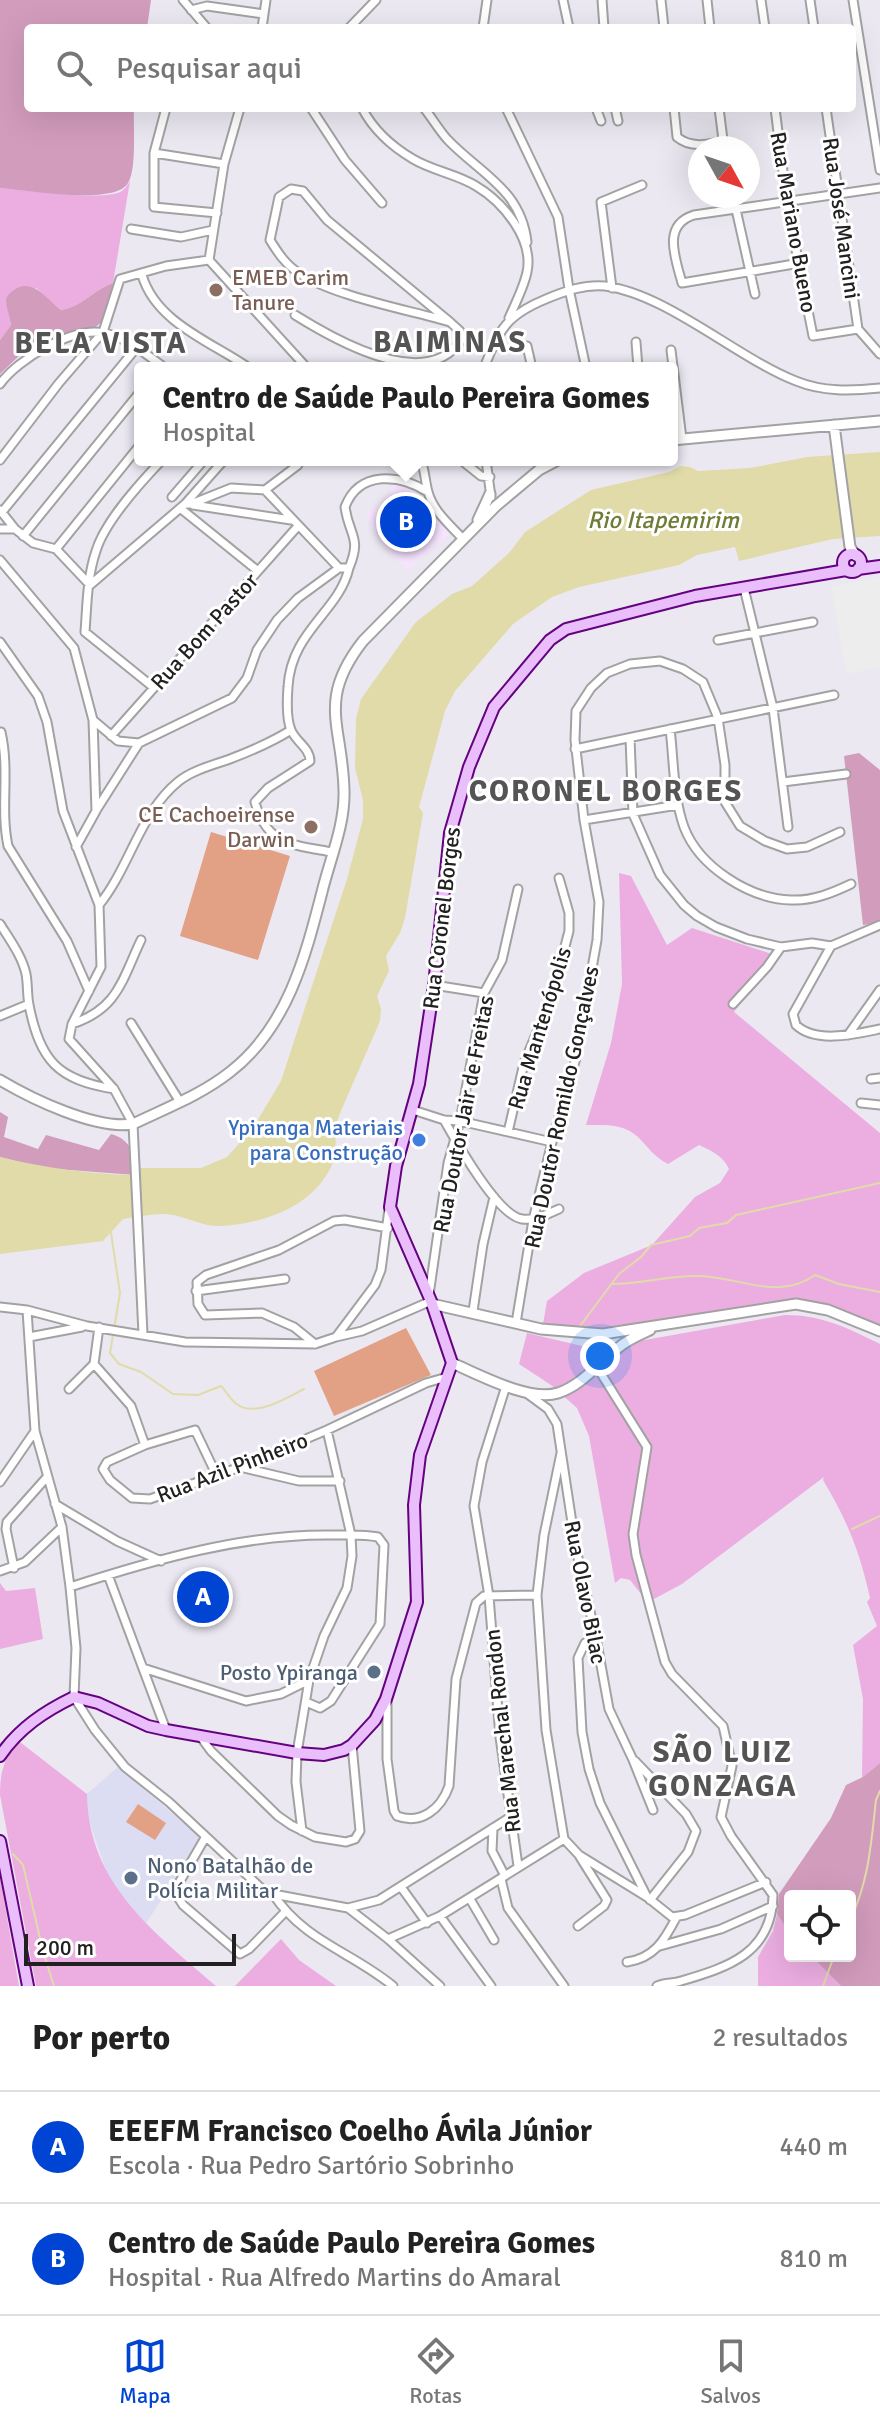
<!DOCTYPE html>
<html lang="pt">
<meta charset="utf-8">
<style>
body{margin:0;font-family:Signika,sans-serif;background:#f6f6f6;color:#222}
.controls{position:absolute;right:24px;bottom:24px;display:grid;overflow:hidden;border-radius:8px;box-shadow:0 8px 32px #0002}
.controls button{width:72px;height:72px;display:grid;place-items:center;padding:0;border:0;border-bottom:2px solid #e0e0e0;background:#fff;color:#222;font:40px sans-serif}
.compass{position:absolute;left:688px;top:136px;width:72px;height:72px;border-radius:50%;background:#fff;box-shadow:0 8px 32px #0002;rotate:130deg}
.scale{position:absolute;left:24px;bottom:20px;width:212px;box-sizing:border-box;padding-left:8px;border:4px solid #212121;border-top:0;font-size:22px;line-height:28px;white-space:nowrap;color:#212121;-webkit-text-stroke:6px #fff;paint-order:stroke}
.you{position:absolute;left:600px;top:1356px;width:28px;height:28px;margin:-20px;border:6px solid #fff;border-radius:50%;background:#1a73e8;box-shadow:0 0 0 12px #1a73e833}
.badge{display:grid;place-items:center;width:52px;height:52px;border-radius:50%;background:#0044d3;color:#fff;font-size:26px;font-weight:700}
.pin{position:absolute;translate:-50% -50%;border:4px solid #fff;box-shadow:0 2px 8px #0006}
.popup{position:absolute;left:134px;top:362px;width:544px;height:104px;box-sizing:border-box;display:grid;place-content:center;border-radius:8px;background:#fff;filter:drop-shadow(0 2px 6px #0005);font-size:26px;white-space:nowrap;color:#767676}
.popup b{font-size:30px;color:#222}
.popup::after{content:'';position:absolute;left:50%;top:100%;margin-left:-16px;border:16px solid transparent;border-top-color:#fff}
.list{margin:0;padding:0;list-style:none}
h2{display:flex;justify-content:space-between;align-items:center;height:104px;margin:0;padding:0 32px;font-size:34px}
h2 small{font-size:26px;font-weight:400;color:#767676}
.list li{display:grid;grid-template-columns:52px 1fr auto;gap:24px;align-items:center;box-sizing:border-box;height:112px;padding:0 32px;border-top:2px solid #e0e0e0}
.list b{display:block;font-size:30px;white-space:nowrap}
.list p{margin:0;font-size:26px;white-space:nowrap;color:#767676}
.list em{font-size:26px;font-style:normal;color:#767676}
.icon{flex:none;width:44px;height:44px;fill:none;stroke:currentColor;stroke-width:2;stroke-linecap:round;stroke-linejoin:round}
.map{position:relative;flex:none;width:880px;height:1986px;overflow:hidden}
.search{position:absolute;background:#fff;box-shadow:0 8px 32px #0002;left:24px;right:24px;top:24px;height:88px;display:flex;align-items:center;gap:20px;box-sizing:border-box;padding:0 28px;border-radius:8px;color:#767676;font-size:30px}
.sheet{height:328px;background:#fff}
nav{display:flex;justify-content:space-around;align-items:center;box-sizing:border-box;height:112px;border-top:2px solid #e0e0e0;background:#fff;font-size:22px;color:#767676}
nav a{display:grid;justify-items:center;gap:4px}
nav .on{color:#0044d3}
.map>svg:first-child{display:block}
</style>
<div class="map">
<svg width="880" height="1986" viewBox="0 0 880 1986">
<rect width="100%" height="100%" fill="#ebe8f2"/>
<path fill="#f6e4ff" d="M393,481L417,488L424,503L451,533L407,570L381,543L378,533H374L367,513L389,498Z"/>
<path fill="#dcddf3" d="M118,1767L201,1838L145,1925L109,1879L87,1815V1794Z"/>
<path fill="#ecaee1" d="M130,181L113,283C93,290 82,307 61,310L36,288L6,301L11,325L0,340V188C23,190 105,202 122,191C126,188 128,184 130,181Z
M619,873L631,876L667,945L692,928L775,955L734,1012L880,1133V1330L818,1305L584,1333L543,1324L547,1301L584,1273L652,1245L695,1197L720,1183L729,1169C723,1156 712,1151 699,1145L668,1164C654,1157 648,1147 638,1137C623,1123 605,1125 586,1125L611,1043L622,984Z
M785,1315C822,1315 848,1328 880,1344V1763L862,1778L863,1699L853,1645L877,1626L867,1602L870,1598C860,1552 847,1520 823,1480L824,1477L682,1584L654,1599L641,1594L630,1580L621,1578L615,1583L589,1436L577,1408L551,1385L519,1364L527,1333L582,1346H611Z
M0,1583L6,1591L35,1588L43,1639L0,1649Z
M20,1742L87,1794C88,1884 154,1932 216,1986H36L0,1795C0,1774 3,1757 20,1742Z
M0,1877L19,1986H0Z
M777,1914L790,1934V1956H811L841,1986H758V1957L773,1931Z
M281,1939L299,1960L336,1986H235Z"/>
<path fill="#d29cbd" d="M0,0H151L147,28H28V108H134C133,126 137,169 128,183C115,206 25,190 0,188Z
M113,283L104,320L92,330L42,344L20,355L0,374V340L11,325C10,318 6,307 6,300C7,295 10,293 14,290C32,277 47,299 61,310C82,307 93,290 113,283Z
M859,753L880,770V923L863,925L844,756Z
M0,1112L8,1117L4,1137L38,1149L46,1135L99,1150L111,1134C133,1140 133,1155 135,1175L43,1168L0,1157Z
M880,1763V1986H841L811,1956H850V1896H790V1934L777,1914L779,1894L831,1818L846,1785L863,1777Z"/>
<path fill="#e2a085" d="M211,832L290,856L258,960L180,936Z
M406,1328L431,1375L334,1416L314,1371Z
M138,1804L166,1823L155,1840L126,1822Z"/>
<path fill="#ededed" d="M880,577V667L846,674L831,586Z"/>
<path fill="#e0dba8" d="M880,452V536L833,539L739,561L735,547L697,555L679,565L579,587L552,597L513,624L455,691L445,711L419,807L423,813L405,918L400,933L386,956L389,971L377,996L381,1009L380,1021L338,1118C333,1135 339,1151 331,1167C311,1208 264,1223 221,1226C204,1227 189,1218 173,1215C157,1212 139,1217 123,1219L103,1241L0,1254V1157C45,1168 89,1174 135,1175L141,1168H201L227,1157L253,1128L281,1081L347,879L363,819V800L355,768L356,719L361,699L416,622L452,594L472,586L510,552L525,532L591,490L669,472L680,466L690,467L698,471L750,468L807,457Z"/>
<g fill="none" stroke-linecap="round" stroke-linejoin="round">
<path stroke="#e0dba8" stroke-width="2" d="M111,1233L120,1293L110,1353L119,1364L141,1372L173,1394L198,1395L221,1386C227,1392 231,1401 238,1405C256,1417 287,1398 304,1389
M613,1284C640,1284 667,1276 694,1276C735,1274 776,1303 815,1275L839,1284L880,1292
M580,1326L619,1274L641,1257L651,1245L690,1236L699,1228L727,1223L736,1215L880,1183
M852,1529L880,1516
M13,1854L23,1865L43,1951L54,1986
M850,1921C869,1880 871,1844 876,1800L880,1791
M823,1986L834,1956"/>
<defs>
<path id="minor" d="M183,0L207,28
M563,0L569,28
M602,0L604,28
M661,0L664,28
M707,0L710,28
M761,0L765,28
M810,0L814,28
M853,0L880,170
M191,10L207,6L264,14
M262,28L266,0
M349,28L376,0
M483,28L487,0
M166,108L154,153V207L217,213
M240,108L224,164L209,260L307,368
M311,108L345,160L382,203
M362,108C374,131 391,146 413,159C433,171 457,174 476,186C503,202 534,239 527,272C524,287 515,304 509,318
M424,108C432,118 439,130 447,139C479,173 521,189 527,242
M506,108L558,217L569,289L586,368
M596,108L601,121
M615,108L618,121
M674,108L677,137C690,148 707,145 723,141
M719,108L724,148
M775,108L787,204L813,336L858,329
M826,108L858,329
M154,153L224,164
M733,196L755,294
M131,229L181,237L213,230
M800,263L682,283C675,257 662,225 694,215L880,188
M142,275C156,323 212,342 249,368
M612,288L601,202L642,185
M295,315C335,340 427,393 462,339L460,331L450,322L327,220L303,191L291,189L279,197L270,240C278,253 286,265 299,273C333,296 409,310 450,322
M858,329L880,354
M636,342L638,368
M527,346L532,368
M671,350L682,439
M484,368C499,329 507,315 546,299C565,291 585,284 605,286C667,294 737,358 796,381C823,392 851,391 880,388
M0,384C18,359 73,326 105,333C127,338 147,355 165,368
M0,460L59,383L103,332L120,279L166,266L209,260
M421,460C425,471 425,481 428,492C433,511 450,525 463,539
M461,460L481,476L490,477
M486,460L491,497
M265,490L298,465V460
M172,497L204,460
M185,504L224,460
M193,505L291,520
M180,508L258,571
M0,510L15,529L33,543L56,549L90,585
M2,512L137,347
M0,529H15
M23,536L140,392
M56,549L140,445
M0,560L74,648L93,720L118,741L139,743L232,698L247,678L257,650L277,620L298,598L339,568H349C362,537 349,536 345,507C359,470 400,474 428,492
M90,585L185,504H191L231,488L265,490L339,568
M744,588L773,708L788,827
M85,632C87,606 87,577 96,551C105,521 140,483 162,460
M85,632L153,687
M718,640L813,622
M0,642L38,696L47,722L63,811L99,905L101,967L72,1024L69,1039L114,1089L133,1124L143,1334
M670,729C674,761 673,796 684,827C699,867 750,899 791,900C813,901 832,893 851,884
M1,732C10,772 0,808 8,846L67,941L89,991
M111,736L298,526
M630,738L633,814L660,875L684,905L697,916L716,927L747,939L781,947L812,943L831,946L880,925
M575,749L834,695
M783,782L846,774
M97,809L139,743
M584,820L678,805
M76,847L96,811L93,720
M332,852C294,845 266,845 255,802L268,788L310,761C310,748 296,742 291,730C286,718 287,700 288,687C291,631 339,612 349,568
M99,905C130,867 140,812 179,781C193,770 213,765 230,759C251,751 272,742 291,730
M0,924C10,940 22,956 26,974C28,985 27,995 29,1005C40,1061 58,1080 114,1089
M831,946L793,1014L796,1025C816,1044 856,1034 880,1029
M434,985L484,993
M733,1004L767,967L781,947
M0,1016L29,1004
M131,1023L180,1102
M72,1024C118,1009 122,980 141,940
M848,1035L880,990
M871,1079L880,1078
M861,1103L880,1105
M413,1110L444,1120L460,1121L552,1142
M444,1120C457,1143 497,1215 522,1219C536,1221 547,1214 559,1209
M508,1132L524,1063L552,996L569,931V913L559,878
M196,1291L285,1279
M429,1295L448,1163L460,1121L484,993L502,960L518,889
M0,1307L27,1310L87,1326L185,1342L315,1344L336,1337L375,1285L381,1270L389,1209
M27,1310L35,1431L62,1527L70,1587L76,1648L74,1697L95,1730L125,1767L169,1802L262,1889L273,1894L348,1908L388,1939L440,1986
M473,1311L483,1244L494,1197
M516,1323L533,1220L552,1142L576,1058L597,940L599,902L584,820L575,740L576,711L591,688L607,673L630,664L660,661L683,669L703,682L718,718L725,765V802L740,826L765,841L787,849L807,847L840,832
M29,1337L82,1327
M336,1337L362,1331L431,1301
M315,1344L294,1327L262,1313L205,1315L198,1304L197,1282L206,1275L279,1250L334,1221L345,1220L388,1228
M94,1364L131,1406L145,1445
M597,1367L647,1447L633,1534L636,1555L665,1662L672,1674L723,1726L732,1766L721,1817L731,1836L773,1895C772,1953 729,1967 681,1981C673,1984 666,1982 657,1986
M506,1386L482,1462L474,1506L489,1596L500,1737L518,1866
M69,1389L94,1364L99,1327
M529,1395L548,1409L557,1424L576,1549L596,1638L609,1709L633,1760L653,1810
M561,1453L544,1535L537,1595L546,1730L564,1839L579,1855L647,1897L672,1917L685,1915L766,1882
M240,1467L299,1481H340
M216,1474L195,1430L145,1445L107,1462L103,1469L110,1480L132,1498L150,1499L240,1467L327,1430L426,1383L447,1377
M0,1482L35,1431
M55,1504L117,1541L161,1561
M14,1568L6,1529L7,1522L47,1477
M0,1571L25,1562L62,1527
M108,1575L166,1730
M70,1587C153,1560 247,1533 335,1535C349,1535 364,1534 378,1537L384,1545L380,1624L331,1701L320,1708L306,1702
M596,1638L585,1643L578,1658L582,1732L589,1769L600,1803L647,1897
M143,1668L246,1701L281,1694L309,1680
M387,1701V1759L394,1811L397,1816C421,1825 441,1809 449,1786L456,1679L476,1603L484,1596L537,1595
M200,1736L211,1751L278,1816L291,1825L315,1837L346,1842L355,1839L360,1831L352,1745
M635,1761L686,1814L696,1831L688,1852L650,1900
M493,1828L492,1851L505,1876
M302,1831L296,1782L297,1753L309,1680L324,1636L347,1588L352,1556L351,1535L327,1430
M205,1838L176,1888V1894L183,1905L240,1954L249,1949L285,1912
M501,1879L508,1908L564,1986
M401,1887L427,1923
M273,1894C304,1941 352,1952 393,1986
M470,1899L494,1940
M348,1908L379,1900L509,1818
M440,1916L491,1986
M578,1926L604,1906L607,1900L580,1857
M388,1939L440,1916L564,1839
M660,1946L721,1929L773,1906
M627,1962C654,1958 664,1941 676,1918"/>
<path id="tertiary" d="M834,425L850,547L856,556
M672,440L880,421
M478,520L490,494
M0,1080C32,1099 96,1130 133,1124C166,1108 201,1095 230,1072C287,1028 305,958 322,892C330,859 345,825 344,791C343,726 316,701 363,641L496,506L539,470L558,460
M432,1304L541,1329L603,1334L796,1304L828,1310L880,1331
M452,1363C478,1374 529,1402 558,1393C581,1386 600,1362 618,1348C627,1340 639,1335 650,1330"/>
<path id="secondary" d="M843 563a9 9 0 1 1 18 0a9 9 0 1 1-18 0Z
M858,569L880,566
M0,1756C19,1728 45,1711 74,1697L98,1703L148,1726L166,1730L297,1753L324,1755L344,1750L352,1745L375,1720L386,1699L417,1602L414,1505L420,1455L452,1363L431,1301L390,1207L396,1166L419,1084L434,985L450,833L469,767L494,707L550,640L566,629L695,596L846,570
M0,1841L28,1986"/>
</defs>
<use href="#minor" stroke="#a2a2a2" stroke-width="11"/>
<use href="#tertiary" stroke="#a2a2a2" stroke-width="13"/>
<use href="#secondary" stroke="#64027f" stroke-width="14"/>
<use href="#minor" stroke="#fff" stroke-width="7"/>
<use href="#tertiary" stroke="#fff" stroke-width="9"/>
<use href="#secondary" stroke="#eabdfb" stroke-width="10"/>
</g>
<g fill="#8d6e63" stroke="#fff" stroke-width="3">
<circle cx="216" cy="290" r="8"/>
<circle cx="311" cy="827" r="8"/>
</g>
<circle fill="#3f7fe0" stroke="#fff" stroke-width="3" cx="419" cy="1140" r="8"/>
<g fill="#5c6f8a" stroke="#fff" stroke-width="3">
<circle cx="374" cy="1672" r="8"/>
<circle cx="131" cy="1878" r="8"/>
</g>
<g text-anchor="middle" stroke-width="6" stroke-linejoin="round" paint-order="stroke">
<g font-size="22" fill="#212121" stroke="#fff">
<text transform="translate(842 218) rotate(82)" y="8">Rua José Mancini</text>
<text transform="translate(794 222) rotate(80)" y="8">Rua Mariano Bueno</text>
<text transform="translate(204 631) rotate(-48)" y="8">Rua Bom Pastor</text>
<text transform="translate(441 918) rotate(-83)" y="8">Rua Coronel Borges</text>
<text transform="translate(539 1028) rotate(-73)" y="8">Rua Mantenópolis</text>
<text transform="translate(561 1107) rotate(-78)" y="8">Rua Doutor Romildo Gonçalves</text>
<text transform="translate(463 1114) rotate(-79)" y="8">Rua Doutor Jair de Freitas</text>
<text transform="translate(232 1467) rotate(-21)" y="8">Rua Azil Pinheiro</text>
<text transform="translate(586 1592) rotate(79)" y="8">Rua Olavo Bilac</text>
<text transform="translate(502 1731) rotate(-96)" y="8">Rua Marechal Rondon</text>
</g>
<g font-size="22" fill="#785e54" stroke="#fff" text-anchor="start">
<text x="232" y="285">EMEB Carim<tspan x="232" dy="25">Tanure</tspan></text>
<text x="295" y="822" text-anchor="end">CE Cachoeirense<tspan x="295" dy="25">Darwin</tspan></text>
</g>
<g font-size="22" fill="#366cbe" stroke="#fff" text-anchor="end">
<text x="403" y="1135">Ypiranga Materiais<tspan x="403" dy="25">para Construção</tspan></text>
</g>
<g font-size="22" fill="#4e5e75" stroke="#fff" text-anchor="end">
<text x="358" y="1680">Posto Ypiranga</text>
<text x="147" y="1873" text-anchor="start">Nono Batalhão de<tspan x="147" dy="25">Polícia Militar</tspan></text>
</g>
<g font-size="24" font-style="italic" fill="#6f7c36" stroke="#fff">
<text x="663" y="528">Rio Itapemirim</text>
</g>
<g font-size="30" font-weight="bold" letter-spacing="2" fill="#545454" stroke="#fff">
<text x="450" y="352">BAIMINAS</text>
<text x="101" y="353">BELA VISTA</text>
<text x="606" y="801">CORONEL BORGES</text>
<text x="723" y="1762">SÃO LUIZ<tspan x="723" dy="34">GONZAGA</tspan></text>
</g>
</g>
</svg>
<div class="controls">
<button><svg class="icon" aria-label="locate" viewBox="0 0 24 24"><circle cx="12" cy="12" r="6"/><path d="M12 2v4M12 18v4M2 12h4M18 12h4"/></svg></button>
</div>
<svg class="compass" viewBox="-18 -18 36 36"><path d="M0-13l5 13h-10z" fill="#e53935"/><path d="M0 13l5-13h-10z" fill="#767676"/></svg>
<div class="scale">200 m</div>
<div class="you"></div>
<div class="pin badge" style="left:203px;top:1597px">A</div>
<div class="pin badge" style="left:406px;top:522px">B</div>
<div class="popup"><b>Centro de Saúde Paulo Pereira Gomes</b>Hospital</div>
<div class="search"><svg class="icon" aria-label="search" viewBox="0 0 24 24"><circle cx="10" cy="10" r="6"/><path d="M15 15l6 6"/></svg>Pesquisar aqui</div>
</div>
<section class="sheet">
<h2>Por perto<small>2 resultados</small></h2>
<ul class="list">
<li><span class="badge">A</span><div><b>EEEFM Francisco Coelho Ávila Júnior</b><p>Escola · Rua Pedro Sartório Sobrinho</p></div><em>440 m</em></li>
<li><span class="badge">B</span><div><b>Centro de Saúde Paulo Pereira Gomes</b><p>Hospital · Rua Alfredo Martins do Amaral</p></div><em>810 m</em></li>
</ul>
</section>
<nav>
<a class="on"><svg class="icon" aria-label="map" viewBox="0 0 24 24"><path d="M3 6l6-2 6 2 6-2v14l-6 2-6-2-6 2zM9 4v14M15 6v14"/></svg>Mapa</a>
<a><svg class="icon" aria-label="directions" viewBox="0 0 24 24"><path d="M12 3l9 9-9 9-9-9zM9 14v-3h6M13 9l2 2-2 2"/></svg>Rotas</a>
<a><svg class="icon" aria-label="saved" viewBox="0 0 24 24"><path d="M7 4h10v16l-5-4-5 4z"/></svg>Salvos</a>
</nav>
